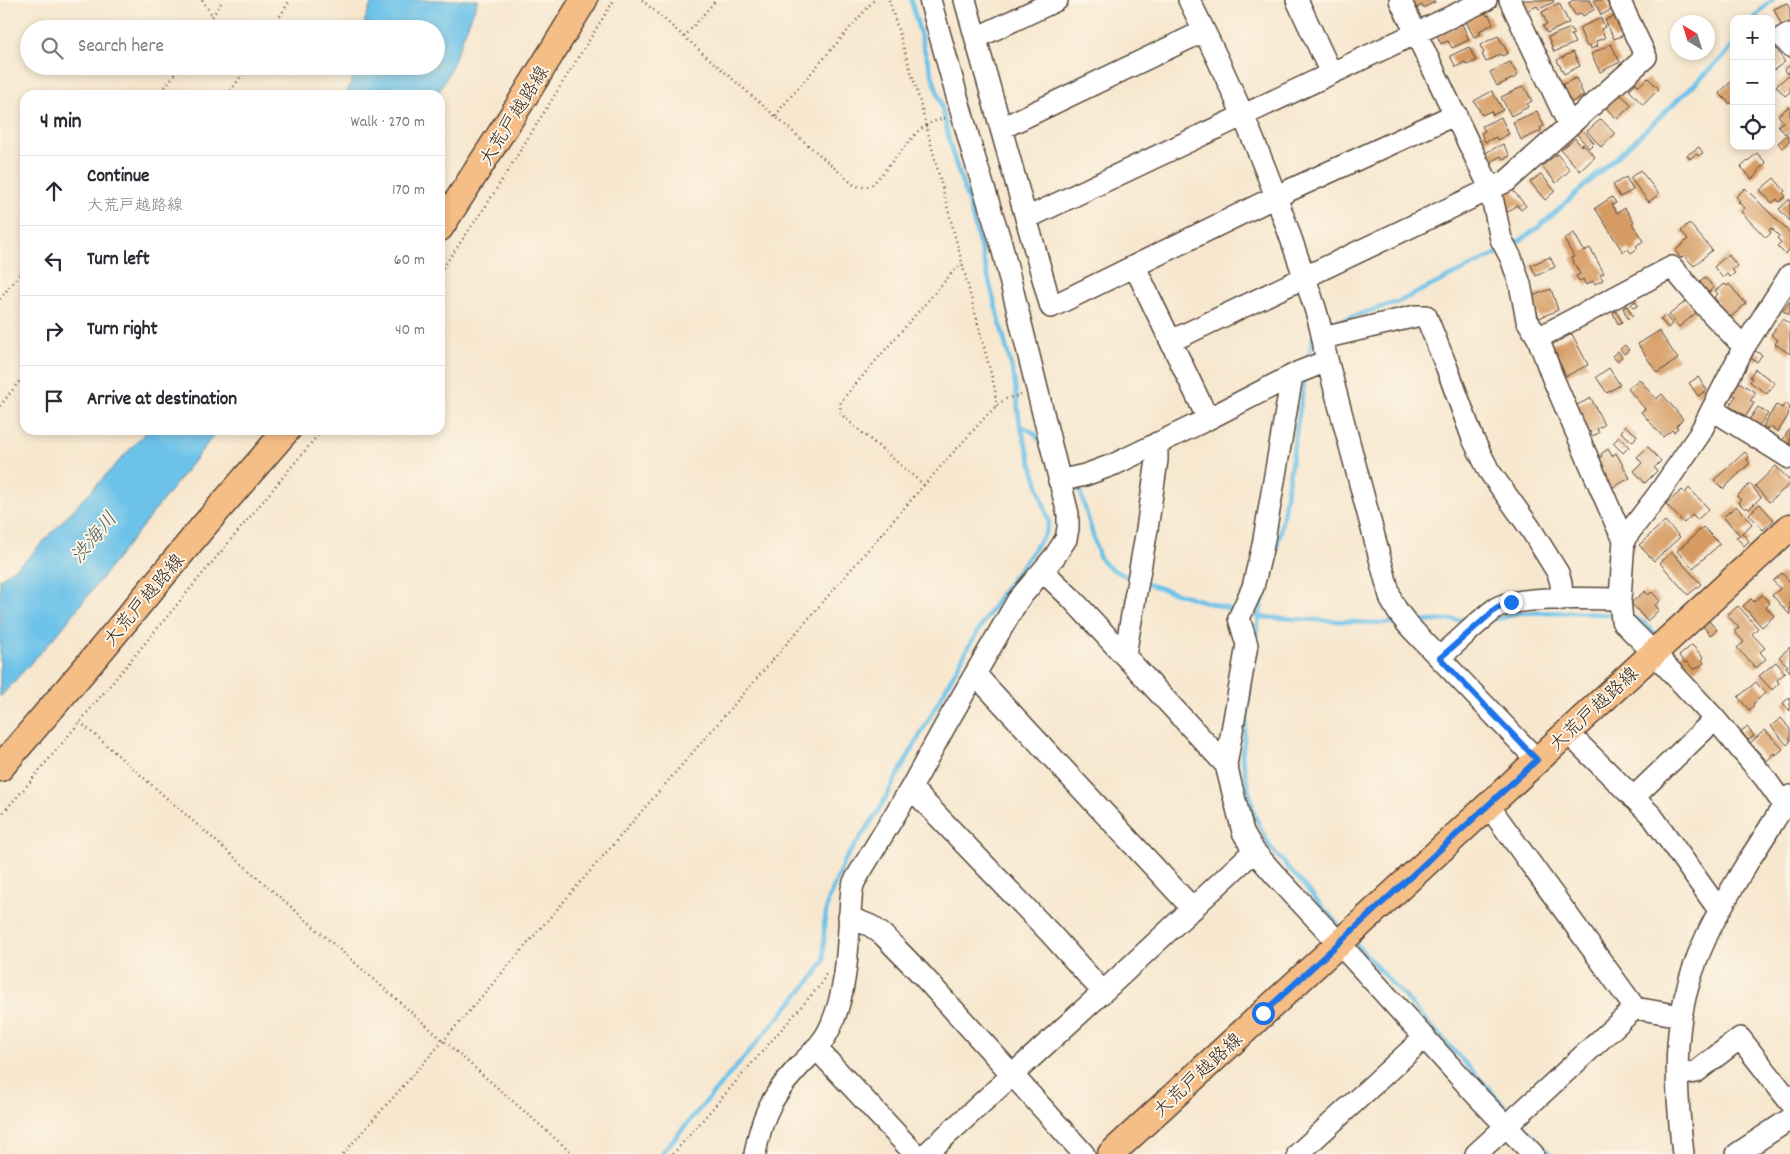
<!DOCTYPE html>
<meta charset="utf-8">
<style>
body{margin:0;font-family:Dekko,"Klee One",sans-serif;background:#f2f2f3;color:#2b2b33}
.controls{position:absolute;right:15px;top:15px;display:grid;overflow:hidden;border-radius:10px;box-shadow:0 2px 8px #0003}
.controls button{width:45px;height:45px;display:grid;place-items:center;padding:0;border:0;border-bottom:1px solid #e1e1e2;background:#fff;color:#2b2b33;font:25px sans-serif}
.compass{position:absolute;left:1670px;top:15px;width:45px;height:45px;border-radius:50%;background:#fff;box-shadow:0 2px 8px #0003;rotate:322deg}
.stop{position:absolute;width:15px;height:15px;margin:-11px;border:4px solid #1a73e8;border-radius:50%;background:#fff}
.stop.end{background:#1a73e8;border-color:#fff;box-shadow:0 1px 5px #0008}
.list{margin:0;padding:0;list-style:none}
h2{display:flex;justify-content:space-between;align-items:center;height:65px;margin:0;padding:0 20px;font-size:21px}
h2 small{font-size:16px;font-weight:400;color:#7c7c81}
.list li{display:grid;grid-template-columns:32px 1fr auto;gap:15px;align-items:center;box-sizing:border-box;height:70px;padding:0 20px;border-top:1px solid #e1e1e2}
.list b{display:block;font-size:19px;white-space:nowrap}
.list p{margin:0;font-size:16px;white-space:nowrap;color:#7c7c81}
.list em{font-size:16px;font-style:normal;color:#7c7c81}
.icon{flex:none;width:28px;height:28px;fill:none;stroke:currentColor;stroke-width:2;stroke-linecap:round;stroke-linejoin:round}
.map{position:relative;flex:none;width:1790px;height:1154px;overflow:hidden}
.search{position:absolute;background:#fff;box-shadow:0 2px 8px #0003;left:20px;top:20px;width:425px;height:55px;display:flex;align-items:center;gap:12px;box-sizing:border-box;padding:0 18px;border-radius:28px;color:#7c7c81;font-size:19px}
.panel{position:absolute;background:#fff;box-shadow:0 2px 8px #0003;left:20px;top:90px;width:425px;height:345px;border-radius:15px}
.map>svg:first-child{display:block}
</style>
<div class="map">
<svg width="1790" height="1154" viewBox="0 0 1790 1154">
<rect width="100%" height="100%" fill="#fcf5e5"/>
<filter id="ink" filterUnits="userSpaceOnUse"><feTurbulence type="fractalNoise" baseFrequency=".02" numOctaves="2"/><feDisplacementMap in="SourceGraphic" scale="10" xChannelSelector="R" yChannelSelector="G"/><feConvolveMatrix kernelMatrix="1 2 1 2 8 2 1 2 1" color-interpolation-filters="sRGB"/></filter>
<filter id="wash" filterUnits="userSpaceOnUse"><feTurbulence type="fractalNoise" baseFrequency=".0096" numOctaves="4" result="noise"/><feDisplacementMap in="SourceGraphic" scale="20" xChannelSelector="R" yChannelSelector="G"/><feGaussianBlur stdDeviation="1.12" result="paint"/><feColorMatrix in="noise" values="0 0 0 0 0 0 0 0 0 0 0 0 0 0 0 0 0 1.4 0 .05"/><feComposite in="paint" operator="in"/></filter>
<g filter="url(#wash)">
<rect width="100%" height="100%" fill="#f7e7cf"/>
<path fill="#6cc2e9" stroke="#547684" d="M373,0H478L448,75L437,95H346L352,80L355,66H436V29H363L366,16Z
M148,430H218L60,631L0,697V579L28,558Z"/>
<g fill="none" stroke-linecap="round" stroke-linejoin="round">
<path stroke="#6cc2e9" stroke-width="4.5" d="M1754,19L1763,8L1773,0
M1511,246C1537,231 1560,208 1582,188C1631,145 1678,100 1725,55L1734,44
M1326,325L1398,302L1500,252
M1308,362L1313,335
M1021,426L1034,433L1041,442
M1074,484L1081,494L1099,556C1106,569 1120,573 1133,579
M1143,583L1236,611
M1248,614L1259,617L1375,623H1397
M1629,617C1643,619 1649,627 1658,638
M1495,618L1499,619L1517,613L1571,612L1616,615
M1415,622L1470,619
M1255,641L1259,617L1280,534L1305,377
M1669,651L1691,678
M1250,689L1242,757L1254,814L1270,847L1342,929
M1354,942L1511,1113
M1520,1122L1550,1154
M661,1154L815,975L824,961V925L828,901L844,861L876,815L970,644L1005,588L1045,534L1049,522L1020,425L1014,377L969,204L952,152L940,100L925,52L911,0"/>
</g>
<g id="blocks">
<path fill="#d59b64" d="M1408,0H1434L1435,2L1423,8L1422,5L1415,9Z
M1521,0H1553L1554,2L1539,9L1537,6L1526,11Z
M1574,0H1590L1595,9L1583,16L1581,13L1576,16L1568,3Z
M1594,0H1606L1611,10L1601,15Z
M1559,3L1569,23L1547,33L1543,26L1547,24L1542,12Z
M1787,3L1790,10V28L1784,31L1774,9Z
M1484,11L1487,16L1489,15L1493,24L1479,31L1481,34L1474,37L1465,20Z
M1614,16L1624,35L1614,39L1605,20Z
M1601,18L1605,27L1601,29L1605,38L1596,41L1598,46L1591,49L1590,45L1587,47L1579,28Z
M1462,24L1469,40L1452,48L1448,41L1441,44L1437,35Z
M1571,28L1574,34L1571,35L1575,43L1554,52L1548,37Z
M1498,36L1508,53L1502,56L1501,54L1486,62L1482,54L1484,53L1480,45Z
M1611,44L1620,62L1600,72L1591,54Z
M1774,46L1785,62L1771,72V48Z
M1469,47L1476,61L1467,65L1465,62L1456,67L1450,56Z
M1573,52L1580,66L1564,74L1557,60Z
M1510,62L1518,76L1497,86L1490,72Z
M1790,65V71L1787,74L1784,70Z
M1790,74V92L1785,96L1776,86Z
M1576,78L1584,96L1565,105L1557,87Z
M1648,78L1659,89L1643,105L1629,90L1636,83L1639,86Z
M1734,79V101L1730,104L1719,93Z
M1524,86L1532,101L1527,104L1528,107L1511,116L1501,97Z
M1492,91L1503,110L1493,115L1491,111L1482,115L1474,101Z
M1619,93L1632,105L1617,119L1605,107Z
M1790,106V130L1785,134L1778,125L1783,122L1778,115Z
M1537,111L1544,126L1540,128L1541,131L1521,140L1513,122Z
M1501,117L1509,134L1497,140L1496,137L1485,142L1481,133L1485,131L1482,126Z
M1601,119L1615,134L1601,147L1587,131Z
M1579,125L1594,143L1589,148L1573,130Z
M1787,135L1790,141L1782,148L1778,143Z
M1575,138L1581,146L1583,144L1595,157L1580,171L1561,150Z
M1503,144L1510,156L1503,159L1501,156L1492,161L1493,164L1488,167L1481,155Z
M1699,147L1703,153L1698,156L1696,154L1690,159L1687,155Z
M1757,153L1766,163L1758,170L1759,172L1752,179L1741,167Z
M1557,154L1570,170L1556,183L1542,166Z
M1640,170L1659,194L1649,202L1630,178Z
M1541,174L1555,191L1545,200L1530,182Z
M1626,177L1633,190L1620,197L1613,185Z
M1774,178L1785,191L1783,193L1786,196L1779,202L1777,199L1772,203L1760,190Z
M1510,187L1526,206L1521,210L1517,205L1508,212L1497,198Z
M1745,188L1790,233V249L1785,254L1777,246L1781,242L1777,238L1779,236L1771,228L1769,230L1771,233L1766,238L1741,212L1745,208L1738,202L1740,201L1736,197Z
M1612,197L1616,203L1612,205L1617,213L1625,208L1634,222L1632,223L1643,241L1636,246L1638,248L1631,253L1628,249L1623,252L1595,208Z
M1790,199V221L1779,209Z
M1689,223L1712,250L1694,266L1684,255L1681,258L1675,251L1688,239L1681,231Z
M1574,233L1584,251L1590,248L1604,273L1600,275L1603,280L1595,284L1593,281L1586,285L1583,279L1579,281L1576,276L1580,274L1571,258L1574,257L1564,239Z
M1728,254L1737,266L1732,270L1735,273L1730,277L1727,274L1723,278L1714,267Z
M1550,257L1555,267L1536,276L1531,265Z
M1705,277L1714,288L1705,295L1696,284Z
M1725,284L1727,286L1729,284L1746,304L1726,321L1714,306L1718,302L1714,297L1718,294L1715,291Z
M1551,289L1558,310L1539,318L1532,296Z
M1635,301L1638,305L1634,308L1631,305Z
M1686,301L1696,313L1679,327L1669,315Z
M1790,301V315L1783,311Z
M1627,306L1633,316L1628,319L1623,308Z
M1616,311L1622,322L1618,324L1613,313Z
M1665,315L1672,324L1668,328L1660,319Z
M1782,319L1790,324V354L1775,344L1778,340L1771,335Z
M1659,331L1678,359L1657,373L1638,344Z
M1572,334L1588,365L1566,376L1551,345Z
M1625,345L1629,350L1624,354L1620,349Z
M1752,349L1762,355L1757,362L1747,356Z
M1618,351L1622,357L1617,361L1612,356Z
M1609,368L1620,385L1607,393L1596,377Z
M1755,369L1775,383L1767,394L1750,382L1752,378L1750,377Z
M1698,377L1707,390L1698,396L1689,383Z
M1639,379L1656,399L1662,394L1683,419L1676,426L1678,428L1674,432L1672,430L1663,437L1641,412L1645,409L1628,389Z
M1739,382L1756,393L1750,401L1754,403L1746,416L1729,406L1736,396L1732,394Z
M1591,398L1604,425L1597,429L1599,433L1592,436L1590,431L1583,434L1571,408Z
M1785,403L1790,407L1788,413L1789,414L1778,432L1770,427L1768,429L1763,426L1776,405L1782,408Z
M1758,407L1768,414L1758,427L1749,420Z
M1625,426L1637,435L1633,442L1621,432Z
M1790,428V449L1781,443Z
M1619,437L1629,447L1623,453L1613,443Z
M1648,447L1661,461L1654,468L1657,471L1645,483L1634,471L1642,463L1637,457Z
M1608,449L1612,456L1616,453L1630,478L1608,490L1596,460L1602,456L1601,454Z
M1745,452L1749,457L1747,459L1750,463L1723,489L1714,480Z
M1776,466L1790,481V484L1769,502L1755,486Z
M1750,484L1761,497L1749,509L1747,507L1745,509L1738,502L1741,500L1737,496Z
M1689,488L1709,509L1697,520L1692,515L1684,523L1666,504L1682,490L1685,493Z
M1760,504L1774,520L1763,530L1749,514Z
M1736,506L1752,524L1742,533L1749,541L1744,546L1736,537L1740,535L1723,517Z
M1665,521L1680,537L1654,561L1639,545Z
M1703,527L1720,544L1693,568L1677,551Z
M1672,552L1701,584L1688,595L1660,563Z
M1782,573L1790,582V615L1772,595L1780,589L1773,581Z
M1645,591L1648,595L1652,592L1660,601L1655,605L1659,610L1647,621L1631,603Z
M1762,595L1770,603L1766,607L1774,616L1762,627L1743,606L1751,599L1754,602Z
M1738,606L1758,628L1752,634L1765,648L1760,652L1766,659L1756,668L1737,648L1744,642L1734,631L1739,628L1727,615Z
M1709,621L1717,630L1710,635L1703,626Z
M1692,645L1704,658L1702,660L1704,663L1694,670L1687,662L1685,663L1679,656Z
M1790,647V672L1786,667L1788,666L1779,657Z
M1776,662L1785,673L1777,680L1779,683L1772,690L1759,676Z
M1756,682L1765,693L1753,704L1754,706L1749,710L1738,697Z
M1790,697V711L1783,703Z
M1781,718L1790,729V742L1787,745L1771,726Z
M1747,727L1754,736L1748,740L1741,731Z
M1765,730L1783,749L1776,755L1774,753L1767,761L1750,743Z"/>
</g>
</g>
<g filter="url(#ink)">
<use href="#blocks" fill-opacity="0" stroke="#574639" stroke-width="1"/>
<g fill="none" stroke-linecap="round" stroke-linejoin="round">
<defs>
<path id="minor" d="M965,0L1051,307L1277,196L1456,114
M1189,0C1230,82 1267,166 1296,253C1307,285 1321,319 1325,352L1391,600L1398,612L1409,626L1537,760
M1297,0L1331,73
M1400,0L1490,188L1501,239L1511,258L1520,284L1527,320L1538,338L1552,376L1617,526L1624,539
M1510,0L1569,125
M1790,34L1783,37L1790,46
M976,38L1057,0
M1002,128L1204,31
M1027,218L1486,0
M1135,267L1208,419
M1323,338L1416,316H1426L1447,368L1473,439L1489,471L1530,528L1558,573L1561,583L1562,600
M1538,338L1672,267L1712,314L1744,347
M1171,341L1507,181L1646,57L1619,0
M1292,376L1263,545L1253,587L1239,618L1247,645L1226,765L1243,832L1254,851L1275,875L1339,943L1478,1097L1533,1154
M1713,410L1790,458
M1059,481L1085,475L1115,464L1208,419L1299,372L1327,361
M1043,571L1072,599L1226,765
M1125,655L1147,529L1157,460V443
M1440,657C1458,642 1476,623 1495,609C1516,595 1592,599 1620,599
M975,674L1193,909
M1567,732L1652,816L1719,910
M911,788L1050,933L1103,992
M1633,798L1715,719
M1488,805L1635,1008L1681,1016
M1784,805L1764,777L1715,719L1653,652L1622,621L1620,599L1624,539L1657,496L1699,435L1744,347L1790,275
M849,917L871,926L883,935L922,975L1084,1154
M816,1048L915,1154
M1678,1075L1696,1072L1740,1038L1790,1102
M755,1154C761,1120 770,1098 794,1072C806,1058 822,1046 830,1028C850,985 847,935 852,889L854,882L911,788L945,726L1018,600L1055,556L1066,539L1068,528V514L1001,243L972,150L930,0
M926,1154L1103,992L1254,851
M1298,1154L1425,1037
M1476,1154L1635,1008
M1683,1154C1678,1109 1674,1062 1681,1017C1691,956 1718,911 1749,860C1763,839 1776,817 1790,796
M1737,1154L1790,1119"/>
<path id="major" d="M440,228L521,102L584,0
M0,768L96,656L202,528L287,430
M1111,1154L1790,527"/>
</defs>
<use href="#minor" stroke="#574639" stroke-width="24"/>
<use href="#major" stroke="#574639" stroke-width="29"/>
<path stroke="#574639" stroke-width="2.5" stroke-dasharray="1 4" stroke-linecap="butt" d="M202,0L212,15
M642,0L854,185C862,188 867,188 874,183L919,130L932,122L945,118
M889,0L917,91L995,389L996,407
M204,29L223,0
M272,29L290,0
M684,37L716,0
M159,95L181,66
M228,95L248,66
M776,116L781,108L874,0
M440,272L487,204L614,0
M0,299L25,267
M0,406L25,374
M924,485L845,418L840,412L841,401L951,274L962,264
M80,722L573,1154
M0,816L24,789L322,430
M343,1154L444,1040L924,485L989,413L1005,399L1021,395
M673,1154L821,984L826,974"/>
<use href="#minor" stroke="#fff" stroke-width="21"/>
<use href="#major" stroke="#f6be87" stroke-width="26"/>
</g>
</g>
<g fill="none" stroke-linecap="round" stroke-linejoin="round" filter="url(#ink)">
<path stroke="#1a73e8" stroke-width="6" d="M1263,1013L1537,760L1440,658L1496,609L1511,602"/>
</g>
<g text-anchor="middle" stroke-width="4" stroke-linejoin="round" paint-order="stroke">
<g font-size="19" fill="#3b2a1e" stroke="#fcf5e5">
<text transform="translate(513 115) rotate(-58)" y="7">大荒戸越路線</text>
<text transform="translate(143 599) rotate(-50)" y="7">大荒戸越路線</text>
<text transform="translate(1593 708) rotate(-43)" y="7">大荒戸越路線</text>
<text transform="translate(1197 1074) rotate(-43)" y="7">大荒戸越路線</text>
</g>
<g font-size="20" font-style="italic" fill="#4a585b" stroke="#fcf5e5">
<text transform="translate(93 537) rotate(-50)" y="7">渋海川</text>
</g>
</g>
</svg>
<div class="controls">
<button>+</button>
<button>−</button>
<button><svg class="icon" aria-label="locate" viewBox="0 0 24 24"><circle cx="12" cy="12" r="6"/><path d="M12 2v4M12 18v4M2 12h4M18 12h4"/></svg></button>
</div>
<svg class="compass" viewBox="-18 -18 36 36"><path d="M0-13l5 13h-10z" fill="#e53935"/><path d="M0 13l5-13h-10z" fill="#7c7c81"/></svg>
<div class="stop" style="left:1263px;top:1013px"></div>
<div class="stop end" style="left:1511px;top:602px"></div>
<div class="search"><svg class="icon" aria-label="search" viewBox="0 0 24 24"><circle cx="10" cy="10" r="6"/><path d="M15 15l6 6"/></svg>Search here</div>
<section class="panel">
<h2>4 min<small>Walk · 270 m</small></h2>
<ul class="list">
<li><svg class="icon" aria-label="ahead" viewBox="0 0 24 24"><path d="M12 20V5M6 11l6-6 6 6"/></svg><div><b>Continue</b><p>大荒戸越路線</p></div><em>170 m</em></li>
<li><svg class="icon" aria-label="left" viewBox="0 0 24 24"><path d="M17 20v-9H6M10 6l-5 5 5 5"/></svg><div><b>Turn left</b></div><em>60 m</em></li>
<li><svg class="icon" aria-label="right" viewBox="0 0 24 24"><path d="M7 20v-9h11M14 6l5 5-5 5"/></svg><div><b>Turn right</b></div><em>40 m</em></li>
<li><svg class="icon" aria-label="arrive" viewBox="0 0 24 24"><path d="M6 21V4h12l-3 4 3 4H6"/></svg><div><b>Arrive at destination</b></div></li>
</ul>
</section>
</div>
